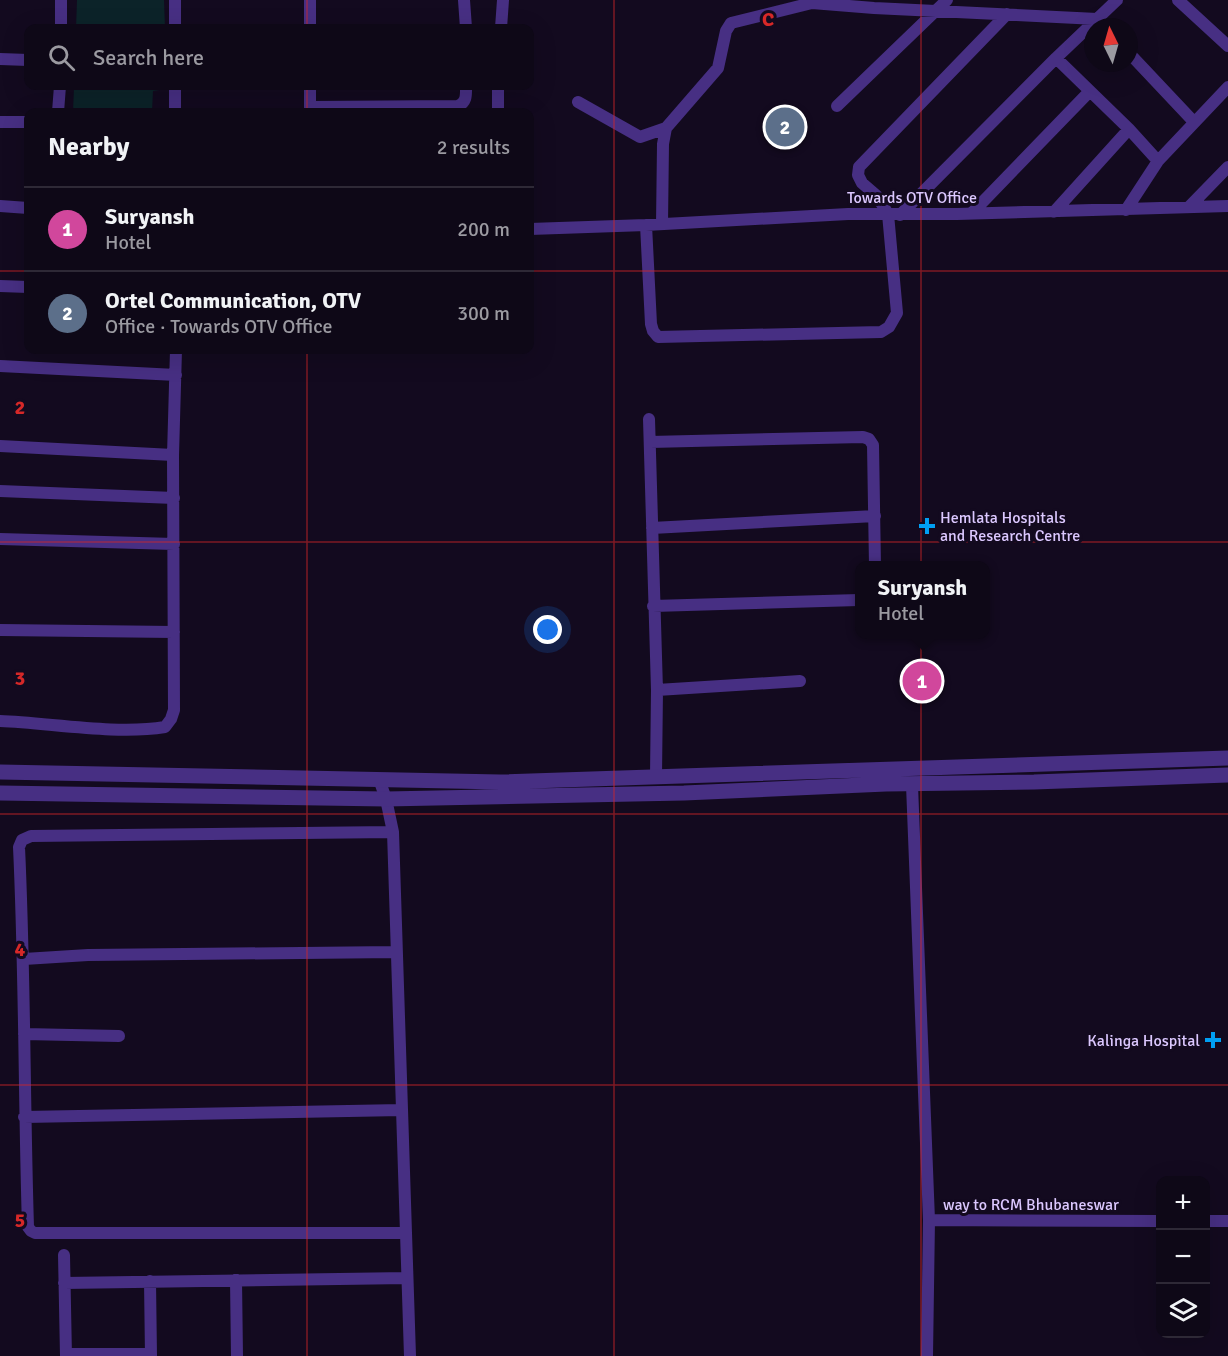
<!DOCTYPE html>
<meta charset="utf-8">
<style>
body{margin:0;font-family:Signika,sans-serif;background:#1c1624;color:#f1f3f6}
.controls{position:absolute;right:18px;bottom:18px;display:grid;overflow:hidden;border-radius:12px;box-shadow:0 6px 24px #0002}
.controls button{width:54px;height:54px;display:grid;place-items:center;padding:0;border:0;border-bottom:2px solid #2e2936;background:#0e0817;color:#f1f3f6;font:30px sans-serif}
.compass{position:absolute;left:1084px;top:18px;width:54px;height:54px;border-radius:50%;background:#0e0817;box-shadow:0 6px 24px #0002;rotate:355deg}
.you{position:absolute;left:548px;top:630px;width:21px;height:21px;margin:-15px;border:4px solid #fff;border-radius:50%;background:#1a73e8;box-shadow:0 0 0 9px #1a73e833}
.badge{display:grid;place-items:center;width:39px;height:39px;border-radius:50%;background:#2563eb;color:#fff;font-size:20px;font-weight:700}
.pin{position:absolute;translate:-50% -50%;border:3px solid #fff;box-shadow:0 2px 6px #0006}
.popup{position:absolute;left:855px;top:561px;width:135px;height:78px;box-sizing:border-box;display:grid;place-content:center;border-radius:12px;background:#0e0817;filter:drop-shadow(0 2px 4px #0005);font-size:20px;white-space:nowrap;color:#9b9aa1}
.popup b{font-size:22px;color:#f1f3f6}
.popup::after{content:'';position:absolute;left:50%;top:100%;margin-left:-12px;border:12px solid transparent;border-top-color:#0e0817}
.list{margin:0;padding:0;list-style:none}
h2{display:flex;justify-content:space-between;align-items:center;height:78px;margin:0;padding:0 24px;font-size:26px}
h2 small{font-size:20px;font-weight:400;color:#9b9aa1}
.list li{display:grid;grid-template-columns:39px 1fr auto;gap:18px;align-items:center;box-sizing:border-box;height:84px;padding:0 24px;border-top:2px solid #2e2936}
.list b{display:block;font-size:22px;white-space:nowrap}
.list p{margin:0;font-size:20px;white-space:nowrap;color:#9b9aa1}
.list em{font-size:20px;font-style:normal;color:#9b9aa1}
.icon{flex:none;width:33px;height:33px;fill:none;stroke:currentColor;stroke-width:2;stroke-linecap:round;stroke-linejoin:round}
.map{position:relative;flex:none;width:1228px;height:1356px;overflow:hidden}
.search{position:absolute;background:#0e0817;box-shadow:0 6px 24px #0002;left:24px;top:24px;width:510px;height:66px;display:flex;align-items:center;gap:15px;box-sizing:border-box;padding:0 21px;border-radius:12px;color:#9b9aa1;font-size:22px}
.panel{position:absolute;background:#0e0817;box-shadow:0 6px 24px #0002;left:24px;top:108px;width:510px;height:246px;border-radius:12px}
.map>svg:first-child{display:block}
</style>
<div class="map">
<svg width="1228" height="1356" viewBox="0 0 1228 1356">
<rect width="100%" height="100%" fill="#130a1f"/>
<path fill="#0c2329" d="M77,0H164L165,28H76Z
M74,86H165L166,89L153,91L152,112H73Z"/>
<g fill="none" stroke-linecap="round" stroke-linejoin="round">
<path stroke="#472f83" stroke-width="12" d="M61,0V28
M175,0V28
M310,0V28
M464,0L466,28
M1178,0L1228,46
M807,1L812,3L874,8L1097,19L1104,27
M501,28L503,0
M1129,53L1194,122
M1056,58L1129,129L1158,161
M0,59L28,60
M310,86V107L312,112
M578,102L640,137L666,128
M837,106L947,0
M310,107L458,106C467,102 466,95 466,86
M58,112L60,86
M175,112V86
M498,112V86
M0,122H28
M0,206L28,208
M1189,207L1228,167
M1126,210L1158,161L1228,87
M1054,212L1129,129
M971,214L1090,91
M900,215L1056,58L1117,0
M662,224L663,144L666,128L718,68L726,31L731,23L812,3L815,0
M646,225L651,324L653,331L658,337L881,332L889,327L897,313L888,214L877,196L862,183L858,175L859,167L1007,14
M530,229L646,225L848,214H957L1228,206
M0,286L28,287
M0,366L176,375
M649,419L657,690L656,776
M650,442L863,437L869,439L873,445L875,566
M0,446L173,455
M0,491L174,498
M652,528L875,516
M0,539L174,544
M653,606L859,600
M0,630L174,632
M657,690L800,681
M0,721C51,723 116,735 165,727L171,719L174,710L173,455L176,350
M379,779L386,799L393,832L410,1356
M912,785L929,1220
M393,832L31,836L22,840L19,847C25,974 24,1100 28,1227L31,1231L35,1233H406
M24,959L88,955L396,952
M24,1034L119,1036
M24,1117L402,1110
M1206,1221H1228
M64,1255L66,1356
M236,1280L237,1356
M150,1281L151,1356
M64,1283L407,1278
M66,1354H151
M927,1356L929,1220L1160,1221"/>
<path stroke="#472f83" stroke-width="15" d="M0,772L500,782L1228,758
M0,793L386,799L684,793L886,784L1034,782L1228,775"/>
</g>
<path fill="none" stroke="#d62828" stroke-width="1.5" stroke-opacity="0.55" d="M307,0V28M614,0V1356M921,0V1356M307,86V112M0,271H28M530,271H1228M307,350V1356M0,542H1228M0,814H1228M0,1085H1228"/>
<g fill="#009ff3" stroke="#130a1f" stroke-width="2">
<path d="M924 517h6v6h6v6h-6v6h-6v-6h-6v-6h6z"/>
<path d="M1210 1031h6v6h6v6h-6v6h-6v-6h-6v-6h6z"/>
</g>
<g text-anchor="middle" stroke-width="6" stroke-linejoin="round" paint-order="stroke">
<g font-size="16" fill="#dcc8ff" stroke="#130a1f">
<text x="912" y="203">Towards OTV Office</text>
<text x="1031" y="1210">way to RCM Bhubaneswar</text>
</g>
<g font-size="16" fill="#dcc8ff" stroke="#130a1f" text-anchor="start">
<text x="940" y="523">Hemlata Hospitals<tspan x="940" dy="18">and Research Centre</tspan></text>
<text x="1200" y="1046" text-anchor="end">Kalinga Hospital</text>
</g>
</g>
<g font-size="20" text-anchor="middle" font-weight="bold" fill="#d62828" stroke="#130a1f" stroke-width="6" stroke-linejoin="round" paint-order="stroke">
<text x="768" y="26">C</text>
<text x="20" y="414">2</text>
<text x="20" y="685">3</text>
<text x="20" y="956">4</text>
<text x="20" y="1227">5</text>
</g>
</svg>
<div class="controls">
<button>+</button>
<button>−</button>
<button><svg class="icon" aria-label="layers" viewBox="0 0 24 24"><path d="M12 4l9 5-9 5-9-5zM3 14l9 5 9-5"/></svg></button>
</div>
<svg class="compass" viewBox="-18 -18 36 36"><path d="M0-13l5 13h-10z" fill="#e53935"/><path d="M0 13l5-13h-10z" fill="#9b9aa1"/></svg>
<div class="you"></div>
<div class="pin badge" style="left:922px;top:681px;background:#d1479c">1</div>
<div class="popup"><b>Suryansh</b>Hotel</div>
<div class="pin badge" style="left:785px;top:127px;background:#5c6f8a">2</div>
<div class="search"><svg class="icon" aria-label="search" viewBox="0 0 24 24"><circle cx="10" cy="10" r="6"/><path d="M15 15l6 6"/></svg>Search here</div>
<section class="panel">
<h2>Nearby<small>2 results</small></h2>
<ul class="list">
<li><span class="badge" style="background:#d1479c">1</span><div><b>Suryansh</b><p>Hotel</p></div><em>200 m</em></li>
<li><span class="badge" style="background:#5c6f8a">2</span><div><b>Ortel Communication, OTV</b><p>Office · Towards OTV Office</p></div><em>300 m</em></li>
</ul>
</section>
</div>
